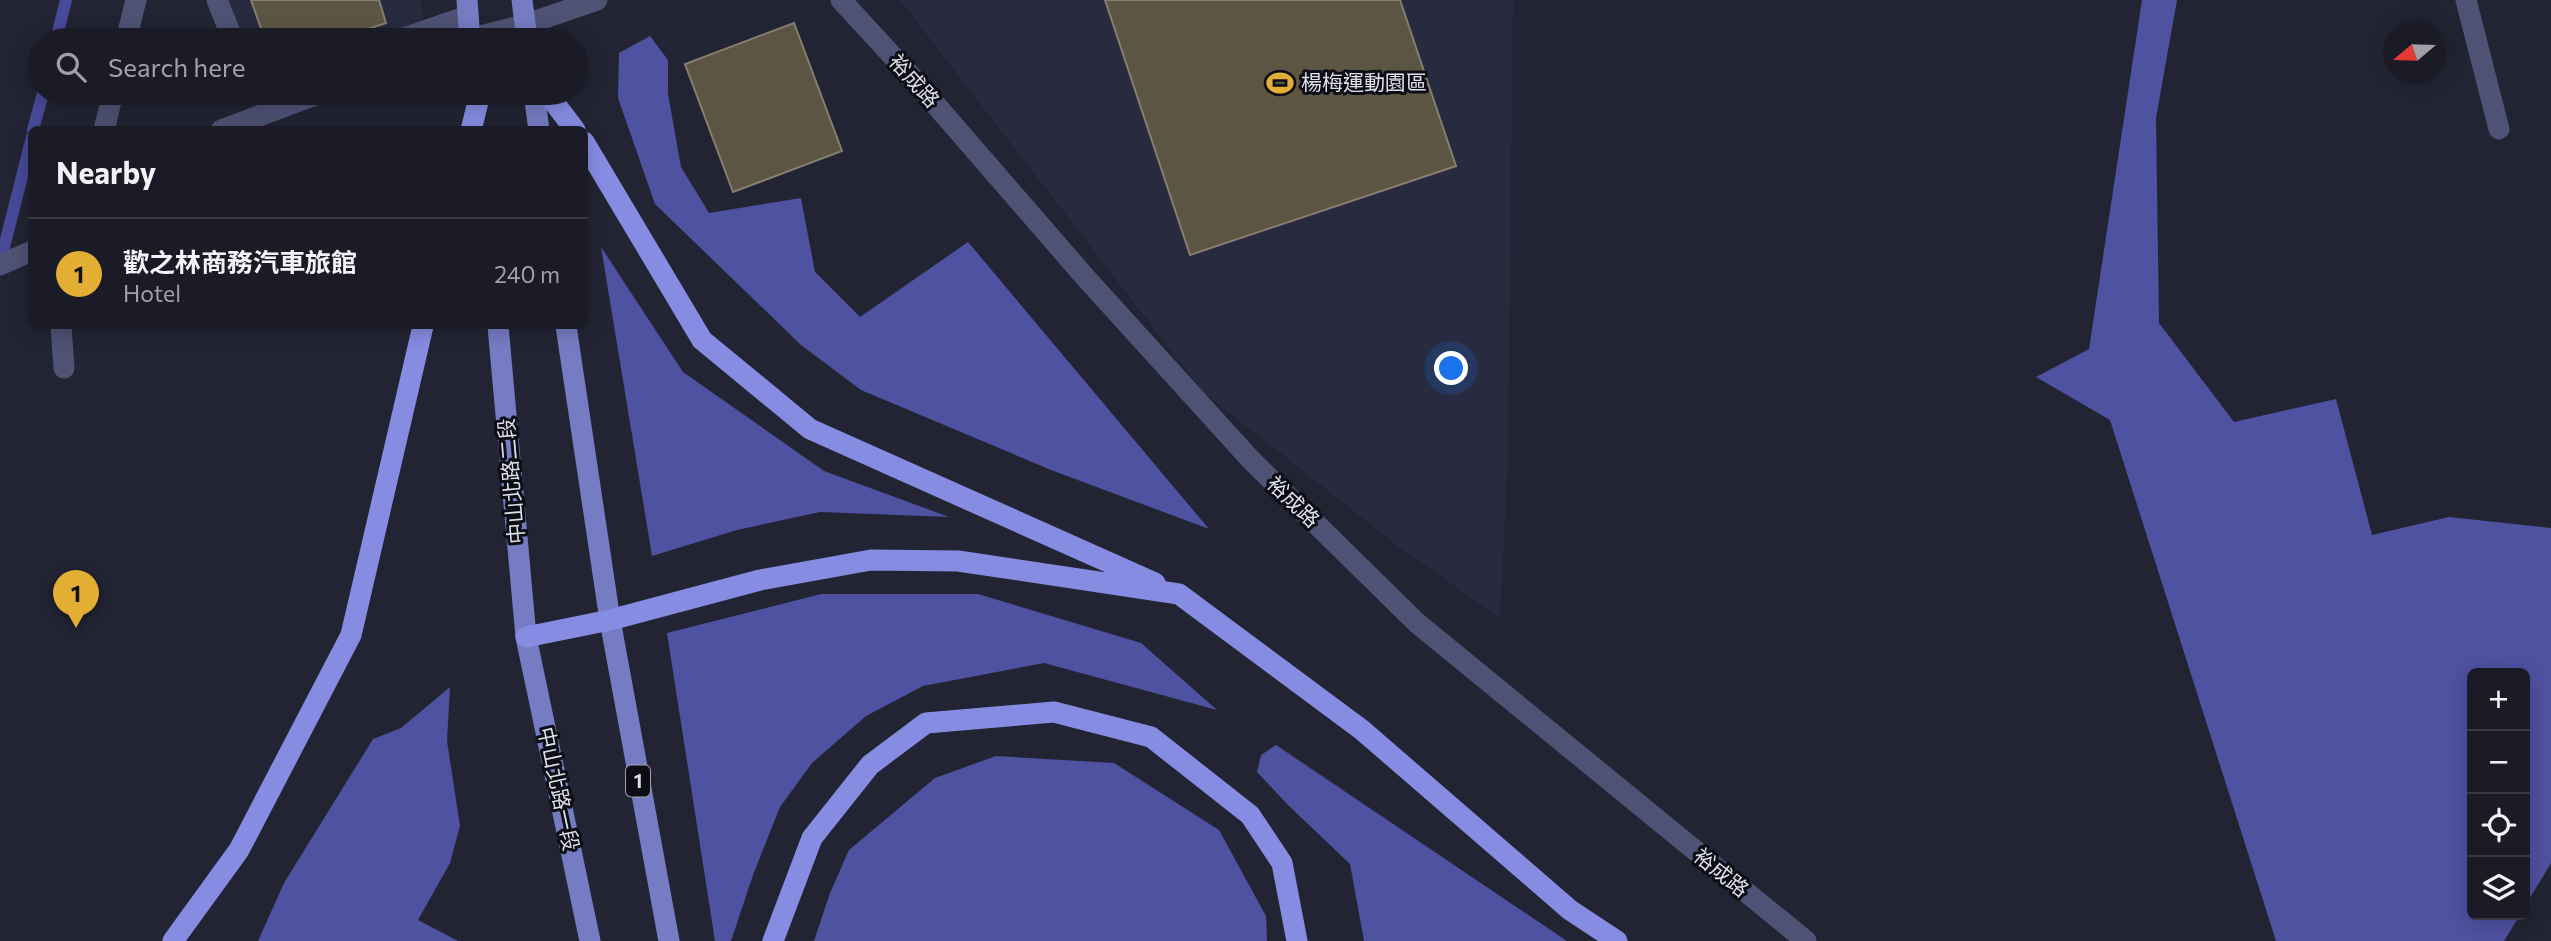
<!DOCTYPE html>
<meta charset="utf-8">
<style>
body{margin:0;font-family:Commissioner,"Noto Sans TC",sans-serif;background:#23242e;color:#f1f3f6}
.controls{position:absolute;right:21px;bottom:21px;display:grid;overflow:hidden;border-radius:10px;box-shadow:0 4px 18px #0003}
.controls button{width:63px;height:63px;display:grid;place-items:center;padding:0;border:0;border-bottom:2px solid #383943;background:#1a1b26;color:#f1f3f6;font:35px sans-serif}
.compass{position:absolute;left:2383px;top:21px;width:63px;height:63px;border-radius:50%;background:#1a1b26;box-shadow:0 4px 18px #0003;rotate:251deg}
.you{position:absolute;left:1452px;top:369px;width:24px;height:24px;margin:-18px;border:5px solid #fff;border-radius:50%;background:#1a73e8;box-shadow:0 0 0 10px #1a73e833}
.badge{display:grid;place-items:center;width:46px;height:46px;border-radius:50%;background:#e2af34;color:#111;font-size:23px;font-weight:700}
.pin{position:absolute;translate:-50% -58px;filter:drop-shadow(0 2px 4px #0008)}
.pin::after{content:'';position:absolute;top:37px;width:24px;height:21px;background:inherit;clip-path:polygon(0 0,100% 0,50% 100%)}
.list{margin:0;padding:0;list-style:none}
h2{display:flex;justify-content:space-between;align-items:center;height:91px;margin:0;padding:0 28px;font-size:30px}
h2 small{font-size:23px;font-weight:400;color:#9fa1a7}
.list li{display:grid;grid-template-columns:46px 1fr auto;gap:21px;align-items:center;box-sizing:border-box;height:112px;padding:0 28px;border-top:2px solid #383943}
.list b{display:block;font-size:26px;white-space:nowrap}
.list p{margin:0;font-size:23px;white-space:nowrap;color:#9fa1a7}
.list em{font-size:23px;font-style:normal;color:#9fa1a7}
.icon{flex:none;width:38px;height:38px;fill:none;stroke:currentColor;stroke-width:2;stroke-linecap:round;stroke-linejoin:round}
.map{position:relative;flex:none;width:2551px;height:941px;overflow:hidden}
.search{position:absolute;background:#1a1b26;box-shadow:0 4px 18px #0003;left:28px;top:28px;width:560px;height:77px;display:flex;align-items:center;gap:18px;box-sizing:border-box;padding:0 24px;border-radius:38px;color:#9fa1a7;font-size:26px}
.panel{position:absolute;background:#1a1b26;box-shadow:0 4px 18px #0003;left:28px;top:126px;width:560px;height:203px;border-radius:10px}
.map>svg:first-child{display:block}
</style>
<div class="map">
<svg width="2551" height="941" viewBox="0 0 2551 941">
<rect width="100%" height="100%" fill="#222433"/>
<path fill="#282a3f" d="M207,0H421L424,40H223Z
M900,0H1513L1508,457L1500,618L1399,547L1203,392Z"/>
<path fill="#4f51a1" d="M2142,0H2177L2156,118L2159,323L2234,422L2336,399L2372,535L2449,517L2551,528V863L2525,906V673H2472V915H2520L2504,941H2276L2110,420L2036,377L2089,349Z
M650,36L668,60V94L681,167L709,213L801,198L815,272L860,317L968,242L1209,529L1051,470L861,390L801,345L655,204L618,98L619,53Z
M601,247L683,372L824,471L949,517L820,512L737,530L652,556Z
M821,594H978L1141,643L1217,710L1044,663L923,686L866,716L812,763L780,807L753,875L731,941H715L667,633Z
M450,687L447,741L460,826L450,863L418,920L458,941H258L284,883L373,739L401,728Z
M1276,745L1567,941H1364L1350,864L1288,805L1257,772L1261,755Z
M996,756L1114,763L1219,830L1266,916L1267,941H814L830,893L849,850L935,778Z"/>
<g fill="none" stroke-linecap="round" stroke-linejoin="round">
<path stroke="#484998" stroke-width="12" d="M56,40L66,0
M33,130L43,93
M0,263L32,137"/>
</g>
<path fill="#5d5544" stroke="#877f6d" stroke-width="2" d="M251,0H379L386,23L334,40H265Z
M1105,0H1400L1456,166L1190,255Z
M794,23L842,151L733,192L685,64Z"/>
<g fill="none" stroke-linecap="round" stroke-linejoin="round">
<path stroke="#4e5274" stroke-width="21" d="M217,0L233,40
M841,0L909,74L1085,277L1251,460L1417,623L1806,941
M2466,0L2499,129
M126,40L136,0
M398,40L468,16
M464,40L524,25L597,0
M104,130L113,93
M221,130L321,93
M0,265L32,251
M61,326L64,368"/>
<path stroke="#767cc3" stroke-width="21" d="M467,0L470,40
M522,0L527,40
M534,93L539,130
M498,326L526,637L590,941
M566,326L610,620L669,941"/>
<path stroke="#868ce2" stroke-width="21" d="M547,93L575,130
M471,130L478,102
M584,142L702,340L810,429L1155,583
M526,637L610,620L760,580L871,560L958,561L1179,594L1362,730L1570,910L1617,941
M173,941L239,850L351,635L423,326
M773,941L812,838L870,765L926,723L1054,712L1151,737L1250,815L1282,863L1297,941"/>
</g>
<defs>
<symbol id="stadium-bare" viewBox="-9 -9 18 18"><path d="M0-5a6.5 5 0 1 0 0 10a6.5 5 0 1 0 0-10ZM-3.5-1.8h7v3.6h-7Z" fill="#e2af34" stroke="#0d0e15" stroke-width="2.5" paint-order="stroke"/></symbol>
</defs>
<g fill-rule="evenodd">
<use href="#stadium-bare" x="1261" y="64" width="38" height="38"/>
</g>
<g text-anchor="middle" stroke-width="6" stroke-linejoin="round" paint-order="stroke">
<rect fill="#0d0e15" stroke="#9fa0aa" stroke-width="2" x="626" y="765.5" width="24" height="31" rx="5"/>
<g font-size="19" font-weight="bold" fill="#dedfea">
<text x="638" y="788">1</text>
</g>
<g font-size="21" fill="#dedfea" stroke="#0d0e15">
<text transform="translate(914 81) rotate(48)" y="7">裕成路</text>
<text transform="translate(512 481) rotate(-95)" y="7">中山北路二段</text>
<text transform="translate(1293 502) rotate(44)" y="7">裕成路</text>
<text transform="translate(558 789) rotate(78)" y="7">中山北路一段</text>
<text transform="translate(1721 873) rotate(39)" y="7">裕成路</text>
</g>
<g font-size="21" fill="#dedfea" stroke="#0d0e15" text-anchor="start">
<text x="1301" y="90">楊梅運動園區</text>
</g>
</g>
</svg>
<div class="controls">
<button>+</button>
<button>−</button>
<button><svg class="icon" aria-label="locate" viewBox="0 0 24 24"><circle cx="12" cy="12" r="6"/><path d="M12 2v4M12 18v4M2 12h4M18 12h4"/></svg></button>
<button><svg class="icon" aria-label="layers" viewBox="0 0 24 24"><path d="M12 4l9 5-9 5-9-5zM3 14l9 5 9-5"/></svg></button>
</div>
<svg class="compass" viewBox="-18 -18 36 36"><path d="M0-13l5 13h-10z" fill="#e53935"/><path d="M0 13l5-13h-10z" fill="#9fa1a7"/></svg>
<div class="you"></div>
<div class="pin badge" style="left:76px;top:628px">1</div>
<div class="search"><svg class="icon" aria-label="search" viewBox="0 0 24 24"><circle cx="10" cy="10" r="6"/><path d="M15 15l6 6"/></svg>Search here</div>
<section class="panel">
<h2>Nearby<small></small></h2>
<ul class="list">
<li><span class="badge">1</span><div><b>歡之林商務汽車旅館</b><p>Hotel</p></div><em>240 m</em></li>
</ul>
</section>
</div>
